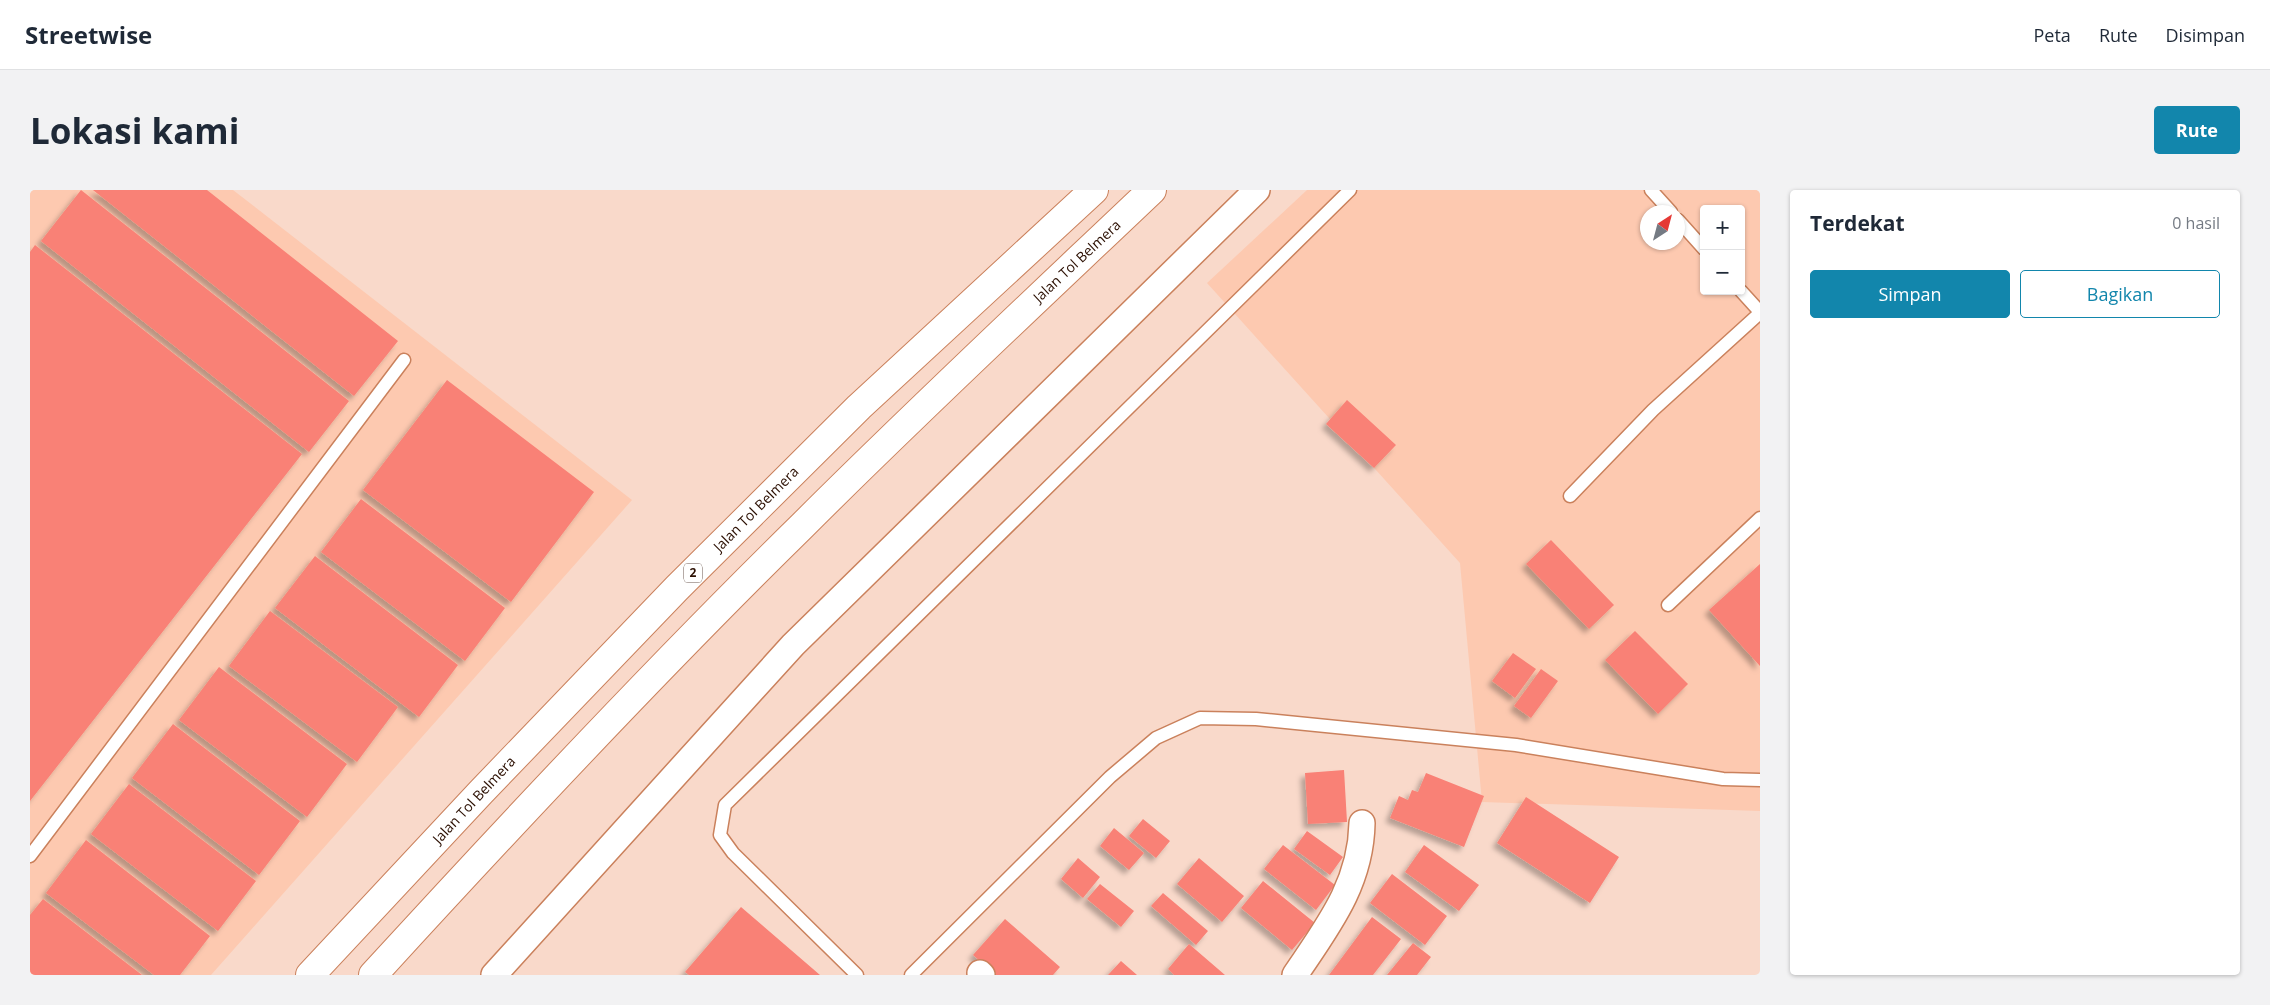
<!DOCTYPE html>
<html lang="id">
<meta charset="utf-8">
<style>
body{margin:0;font-family:"Open Sans",sans-serif;background:#f2f2f3;color:#1f2937}
.controls{position:absolute;right:15px;top:15px;display:grid;overflow:hidden;border-radius:5px;box-shadow:0 1px 4px #0004}
.controls button{width:45px;height:45px;display:grid;place-items:center;padding:0;border:0;border-bottom:1px solid #e0e1e3;background:#fff;color:#1f2937;font:25px sans-serif}
.compass{position:absolute;left:1610px;top:15px;width:45px;height:45px;border-radius:50%;background:#fff;box-shadow:0 1px 4px #0004;rotate:36deg}
.list{margin:0;padding:0;list-style:none}
h2{display:flex;justify-content:space-between;align-items:center;height:65px;margin:0;padding:0 20px;font-size:21px}
h2 small{font-size:16px;font-weight:400;color:#747a83}
.actions{display:flex;gap:10px;padding:15px 20px}
.actions a{flex:1;padding:11px 0;border:1px solid #1286ac;border-radius:5px;text-align:center;font-size:18px;color:#1286ac}
.actions .main{background:#1286ac;color:#fff}
.map{position:relative;flex:none;width:1730px;height:785px;overflow:hidden;border-radius:5px}
header{display:flex;align-items:center;gap:30px;box-sizing:border-box;height:70px;padding:0 25px;background:#fff;border-bottom:1px solid #e0e1e3}
header strong{font-size:24px}
nav{display:flex;gap:28px;margin-inline-start:auto;font-size:18px}
.intro{display:flex;align-items:center;justify-content:space-between;box-sizing:border-box;height:120px;padding:0 30px}
h1{margin:0;font-size:35px}
.button{padding:12px 22px;border-radius:5px;background:#1286ac;color:#fff;font-size:18px;font-weight:700}
main{display:flex;gap:30px;padding:0 30px}
aside{flex:1;background:#fff;border-radius:5px;box-shadow:0 1px 4px #0004}
.map>svg:first-child{display:block}
</style>
<header>
<strong>Streetwise</strong>
<nav><a>Peta</a><a>Rute</a><a>Disimpan</a></nav>
</header>
<div class="intro"><h1>Lokasi kami</h1><a class="button">Rute</a></div>
<main>
<div class="map">
<svg width="1730" height="785" viewBox="0 0 1730 785">
<defs>
<filter id="shadow"><feDropShadow dx="-4.5" dy="4.5" stdDeviation="2.5" flood-color="#0004"/></filter>
</defs>
<rect width="100%" height="100%" fill="#f9d9ca"/>
<path fill="#fdc9b0" fill-rule="evenodd" d="M0,0H203L602,310L181,785H0Z
M1277,0H1730V621L1452,612L1430,373L1177,93ZM1674,19H1711V101H1674ZM1618,22H1648V52H1618Z"/>
<path fill="#f98176" filter="url(#shadow)" d="M51,0L319,211L279,262L11,51Z
M63,0H177L368,151L324,206Z
M5,55L272,264L0,611V62Z
M417,190L564,302L481,412L333,300Z
M1317,210L1366,255L1344,278L1296,234Z
M331,309L475,418L435,471L291,362Z
M1521,350L1584,415L1559,439L1496,374Z
M285,366L428,475L389,527L245,418Z
M1730,374V476L1679,420Z
M240,421L368,517L327,572L199,476Z
M1605,441L1658,494L1628,524L1575,470Z
M1483,463L1506,479L1485,508L1462,491Z
M189,477L317,574L277,627L149,530Z
M1511,479L1528,491L1501,528L1484,516Z
M143,534L270,631L229,685L102,588Z
M1314,580L1317,632L1278,634L1275,583Z
M1396,583L1454,606L1434,657L1360,628L1369,606L1378,610L1382,600L1388,602Z
M99,594L226,691L188,741L61,644Z
M1496,607L1589,667L1560,713L1467,653Z
M1113,629L1140,651L1126,668L1099,646Z
M1084,638L1114,663L1099,680L1070,656Z
M1277,641L1313,667L1300,685L1264,659Z
M56,650L180,746L150,785H124L16,703Z
M1253,655L1305,695L1286,720L1234,679Z
M1394,655L1449,695L1429,721L1375,682Z
M1048,668L1070,687L1053,708L1031,689Z
M1169,668L1214,706L1192,732L1147,694Z
M1362,684L1417,726L1395,755L1340,713Z
M1233,691L1285,733L1262,760L1211,718Z
M1070,694L1104,721L1091,737L1057,709Z
M1133,703L1178,741L1166,755L1121,716Z
M13,709L112,785H0V725Z
M711,717L790,785H659L655,782Z
M1342,727L1371,749L1343,785H1299Z
M975,729L1030,777L1023,785H966L943,765Z
M1383,753L1401,767L1387,785H1357Z
M1159,754L1195,785H1144L1138,779Z
M1091,771L1107,785H1078Z"/>
<g fill="none" stroke-linecap="round" stroke-linejoin="round">
<defs>
<path id="lane" d="M1621,0L1641,22
M1648,30L1674,59
M1711,101L1730,122
M1540,306L1623,220L1730,123
M1638,415L1730,328
M0,666L374,170
M827,785L703,663L690,645L695,615L1320,0
M881,785L1080,587L1126,548L1170,528L1226,529L1486,555L1693,589L1730,590"/>
<path id="street" d="M950,783L952,785
M464,785L763,455L1227,0
M1265,785C1298,736 1331,694 1332,633"/>
<path id="highway" d="M280,785L451,602L647,398L829,217L1064,0
M343,785C483,632 625,480 773,335C887,221 1005,111 1122,0"/>
</defs>
<use href="#lane" stroke="#ca815c" stroke-width="15"/>
<use href="#street" stroke="#ca815c" stroke-width="28"/>
<use href="#highway" stroke="#ca815c" stroke-width="30"/>
<use href="#lane" stroke="#fff" stroke-width="12"/>
<use href="#street" stroke="#fff" stroke-width="25"/>
<use href="#highway" stroke="#fff" stroke-width="28"/>
</g>
<g text-anchor="middle" stroke-width="4" stroke-linejoin="round" paint-order="stroke">
<rect fill="#fff" stroke="#6b574e" stroke-width="1" x="654" y="373.5" width="18" height="19" rx="4"/>
<g font-size="12" font-weight="bold" fill="#2b0f02">
<text x="663" y="387">2</text>
</g>
<g font-size="14" fill="#2b0f02" stroke="#fff">
<text transform="translate(1047 71) rotate(-43)" y="5">Jalan Tol Belmera</text>
<text transform="translate(726 319) rotate(-45)" y="5">Jalan Tol Belmera</text>
<text transform="translate(444 610) rotate(-47)" y="5">Jalan Tol Belmera</text>
</g>
</g>
</svg>
<div class="controls">
<button>+</button>
<button>−</button>
</div>
<svg class="compass" viewBox="-18 -18 36 36"><path d="M0-13l5 13h-10z" fill="#e53935"/><path d="M0 13l5-13h-10z" fill="#747a83"/></svg>
</div>
<aside>
<h2>Terdekat<small>0 hasil</small></h2>
<ul class="list">
</ul>
<div class="actions"><a class="main">Simpan</a><a>Bagikan</a></div>
</aside>
</main>
